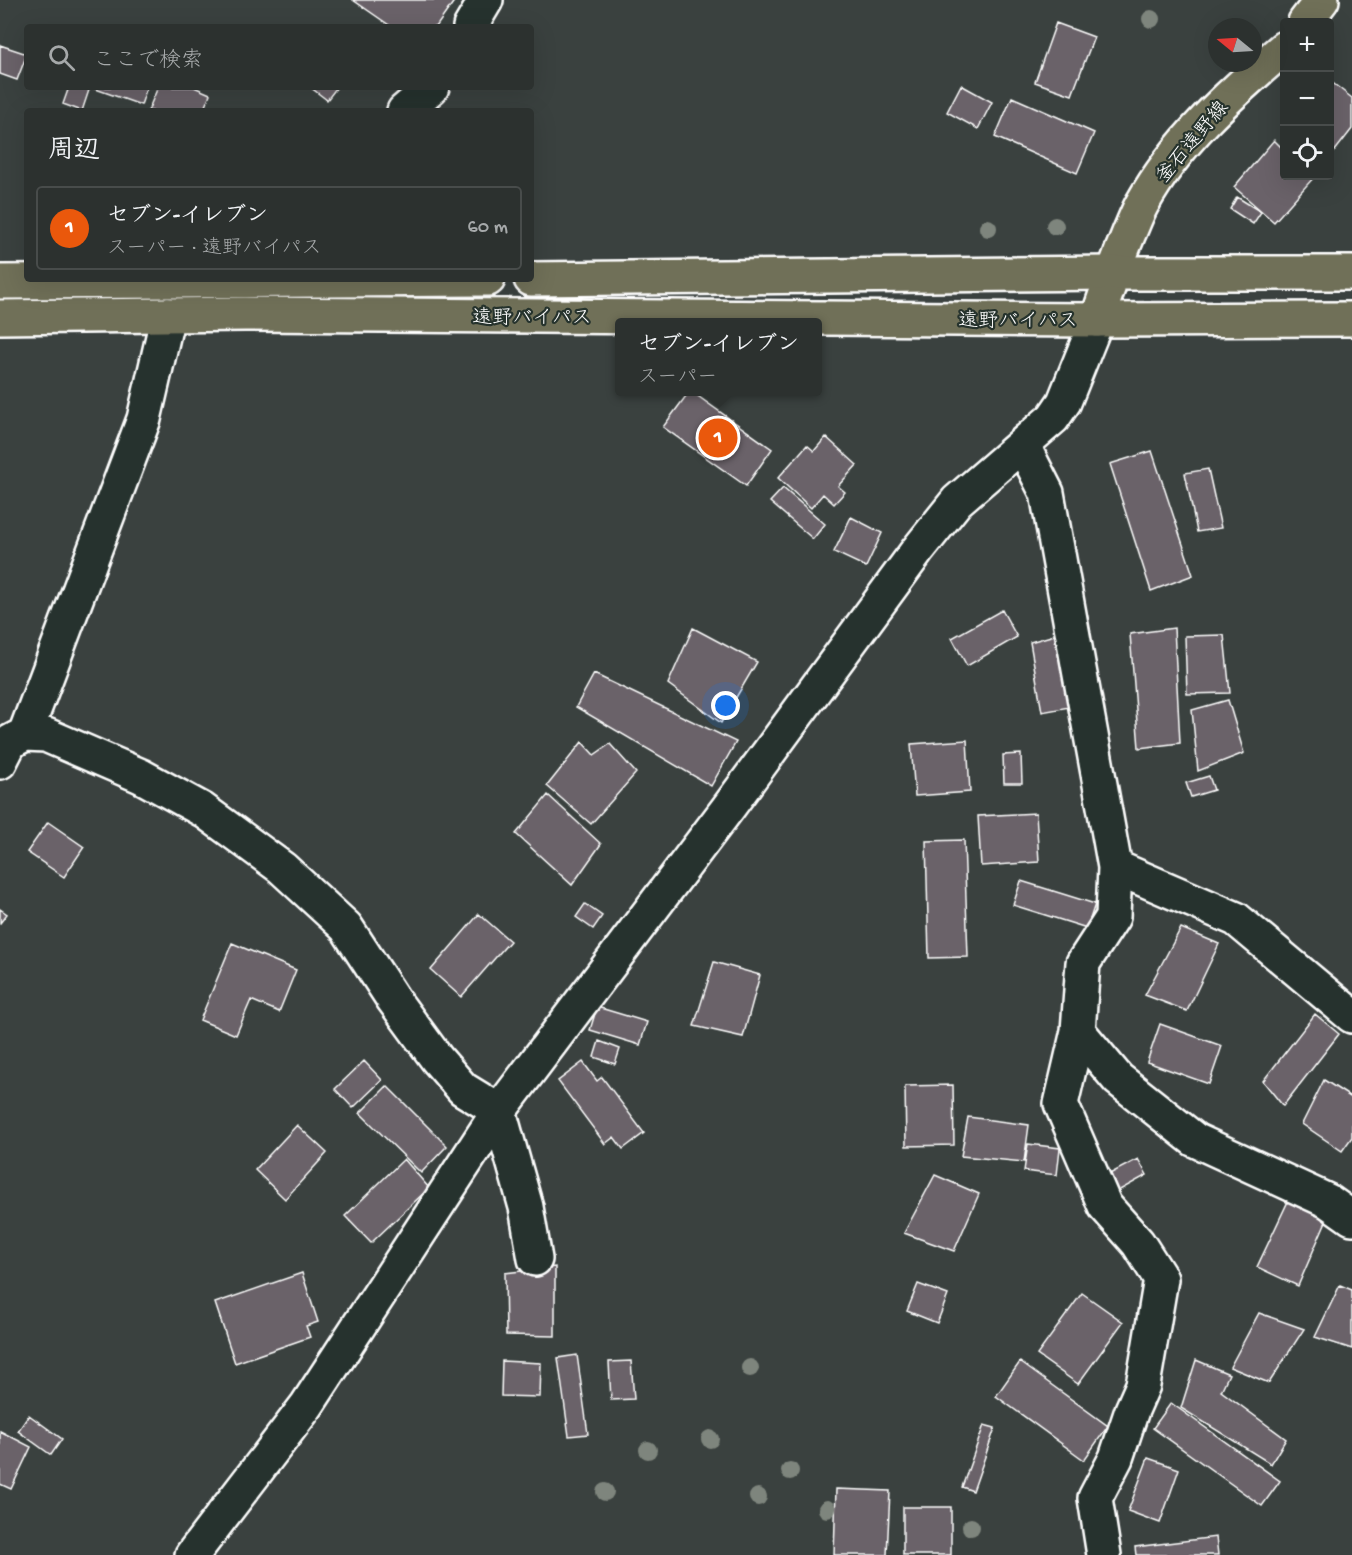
<!DOCTYPE html>
<html lang="ja">
<meta charset="utf-8">
<style>
body{margin:0;font-family:"Gochi Hand","Klee One",sans-serif;background:#343937;color:#f1f3f6}
.controls{position:absolute;right:18px;top:18px;display:grid;overflow:hidden;border-radius:6px;box-shadow:0 6px 24px #0002}
.controls button{width:54px;height:54px;display:grid;place-items:center;padding:0;border:0;border-bottom:2px solid #484c4b;background:#2c312f;color:#f1f3f6;font:30px sans-serif}
.compass{position:absolute;left:1208px;top:18px;width:54px;height:54px;border-radius:50%;background:#2c312f;box-shadow:0 6px 24px #0002;rotate:288deg}
.you{position:absolute;left:726px;top:706px;width:21px;height:21px;margin:-15px;border:4px solid #fff;border-radius:50%;background:#1a73e8;box-shadow:0 0 0 9px #1a73e833}
.badge{display:grid;place-items:center;width:39px;height:39px;border-radius:50%;background:#ea580c;color:#fff;font-size:20px;font-weight:700}
.pin{position:absolute;translate:-50% -50%;border:3px solid #fff;box-shadow:0 2px 6px #0006}
.popup{position:absolute;left:615px;top:318px;width:207px;height:78px;box-sizing:border-box;display:grid;place-content:center;border-radius:6px;background:#2c312f;filter:drop-shadow(0 2px 4px #0005);font-size:20px;white-space:nowrap;color:#a6a9aa}
.popup b{font-size:22px;color:#f1f3f6}
.popup::after{content:'';position:absolute;left:50%;top:100%;margin-left:-12px;border:12px solid transparent;border-top-color:#2c312f}
.list{margin:0;padding:0;list-style:none}
h2{display:flex;justify-content:space-between;align-items:center;height:78px;margin:0;padding:0 24px;font-size:26px}
h2 small{font-size:20px;font-weight:400;color:#a6a9aa}
.list li{display:grid;grid-template-columns:39px 1fr auto;gap:18px;align-items:center;box-sizing:border-box;height:84px;margin:0 12px 12px;padding:0 12px;border:2px solid #484c4b;border-radius:6px}
.list b{display:block;font-size:22px;white-space:nowrap}
.list p{margin:0;font-size:20px;white-space:nowrap;color:#a6a9aa}
.list em{font-size:20px;font-style:normal;color:#a6a9aa}
.icon{flex:none;width:33px;height:33px;fill:none;stroke:currentColor;stroke-width:2;stroke-linecap:round;stroke-linejoin:round}
.map{position:relative;flex:none;width:1352px;height:1555px;overflow:hidden}
.search{position:absolute;background:#2c312f;box-shadow:0 6px 24px #0002;left:24px;top:24px;width:510px;height:66px;display:flex;align-items:center;gap:15px;box-sizing:border-box;padding:0 21px;border-radius:6px;color:#a6a9aa;font-size:22px}
.panel{position:absolute;background:#2c312f;box-shadow:0 6px 24px #0002;left:24px;top:108px;width:510px;height:174px;border-radius:6px}
.map>svg:first-child{display:block}
</style>
<div class="map">
<svg width="1352" height="1555" viewBox="0 0 1352 1555">
<rect width="100%" height="100%" fill="#3a413f"/>
<filter id="ink" filterUnits="userSpaceOnUse"><feTurbulence type="fractalNoise" baseFrequency=".0167" numOctaves="2"/><feDisplacementMap in="SourceGraphic" scale="12" xChannelSelector="R" yChannelSelector="G"/><feConvolveMatrix kernelMatrix="1 2 1 2 8 2 1 2 1" color-interpolation-filters="sRGB"/></filter>
<g filter="url(#ink)">
<path fill="#6a6269" stroke="#fff" stroke-width="1.5" d="M353,0H455L436,27H392Z
M1056,23L1094,37L1072,95L1035,82Z
M0,45L27,54L17,80L0,74Z
M1330,81L1352,98V129L1331,156Z
M961,85L992,102L978,129L947,112Z
M69,87H81L89,90L82,111L63,104Z
M90,87H147L141,105Z
M158,87H194L210,94L203,111H148Z
M310,87H337L327,100Z
M1012,97L1094,133L1077,173L995,137Z
M1274,140L1284,150V176H1315L1274,222L1234,187Z
M1237,197L1261,212L1253,224L1230,209Z
M689,392H692L772,449L746,486L663,427Z
M826,437L857,465L838,486L845,492L834,504L823,494L811,508L778,478L807,445L814,451Z
M1152,451L1193,575L1151,591L1110,464Z
M1208,469L1221,528L1197,532L1185,473Z
M783,488L825,524L813,539L770,502Z
M851,517L882,533L866,567L834,552Z
M1002,610L1017,637L967,666L952,638Z
M693,628L757,662L721,723L668,684Z
M1174,628L1180,743L1139,748L1130,634Z
M1065,632L1075,706L1042,712L1030,642Z
M1224,635L1230,693L1187,694L1185,636Z
M594,674L736,742L711,786L576,707Z
M1228,700L1244,753L1198,771L1192,710Z
M967,740L970,792L915,796L911,744Z
M582,742L594,755L610,744L636,773L591,824L547,786Z
M1021,754L1022,783H1004L1003,755Z
M1209,776L1214,790L1191,797L1186,783Z
M548,795L601,844L572,885L516,834Z
M1036,813L1039,862L981,866L978,816Z
M48,822L84,847L64,877L27,852Z
M964,840L968,957L929,958L926,841Z
M1021,881L1095,904L1087,928L1013,905Z
M585,904L602,916L593,929L576,917Z
M0,909L7,914L0,923Z
M479,914L510,941L461,997L431,970Z
M1181,928L1219,944L1187,1011L1145,995Z
M232,943L296,970L279,1012L251,1000L236,1035L200,1020Z
M714,962L760,975L743,1037L694,1026Z
M597,1007L647,1022L640,1045L590,1030Z
M1315,1014L1339,1034L1283,1106L1263,1081Z
M1160,1024L1222,1046L1209,1084L1147,1062Z
M599,1041L620,1049L615,1064L594,1057Z
M364,1061L382,1080L353,1108L335,1089Z
M583,1062L597,1081L602,1077L644,1133L623,1149L614,1137L605,1144L558,1081Z
M1324,1080L1352,1098V1137L1342,1151L1302,1124Z
M953,1085L954,1145L906,1146L905,1086Z
M387,1086L447,1146L421,1173L360,1113Z
M968,1117L1029,1125L1024,1162L961,1156Z
M297,1125L327,1153L285,1199L255,1170Z
M1028,1144L1060,1148L1057,1175L1024,1171Z
M404,1159L429,1188L371,1243L345,1216Z
M1138,1159L1147,1175L1109,1196L1100,1179Z
M935,1175L979,1194L954,1251L904,1233Z
M1291,1195L1330,1212L1298,1286L1257,1267Z
M555,1267V1336L506,1335L505,1273Z
M302,1273L318,1322L306,1326L310,1337L235,1363L215,1303Z
M918,1284L948,1295L937,1323L907,1311Z
M1340,1285L1352,1290V1349L1315,1337Z
M1082,1293L1123,1322L1078,1384L1037,1355Z
M1259,1313L1304,1329L1269,1383L1230,1367Z
M577,1355L588,1434L569,1436L558,1358Z
M1196,1360L1229,1374L1221,1391L1286,1439L1271,1464L1181,1408Z
M502,1361L541,1363L540,1397L501,1396Z
M631,1361L634,1399L611,1400L609,1362Z
M1020,1362L1108,1426L1084,1460L996,1396Z
M1171,1403L1280,1481L1262,1506L1153,1428Z
M29,1415L62,1439L51,1455L18,1431Z
M984,1425L995,1428L973,1491L962,1487Z
M0,1431L31,1447L11,1489L0,1484Z
M1148,1458L1179,1469L1160,1523L1128,1511Z
M836,1489L890,1491L887,1555H834Z
M903,1507H951V1555H903Z
M1216,1537L1218,1555H1136L1135,1547Z"/>
<g fill="none" stroke-linecap="round" stroke-linejoin="round">
<defs>
<path id="minor" d="M470,27L486,0
M404,111L432,87
M1023,446L1047,493L1115,867L1113,917L1083,963L1078,1031L1061,1104L1105,1206L1138,1243L1161,1279L1143,1385L1132,1410L1116,1458L1095,1498L1104,1555
M25,734L144,419L168,315
M0,762L10,742L25,734L46,735L141,776L203,810L282,868L346,927L393,999L437,1059L463,1089L499,1111L526,1207L535,1259
M1115,867L1236,919L1352,1016
M1078,1031L1118,1079L1195,1140L1328,1201L1352,1218
M192,1555L307,1405L499,1111L728,808L917,551L957,501L1053,418L1064,402L1097,320"/>
<path id="major" d="M1305,22L1322,0
M1097,320C1107,290 1117,262 1129,233C1133,224 1137,213 1142,204C1177,141 1230,94 1284,48"/>
<path id="highway" d="M531,279L1113,273H1352
M0,282L488,279
M0,317L245,314L1097,320L1352,319"/>
</defs>
<use href="#minor" stroke="#fff" stroke-width="38"/>
<use href="#major" stroke="#fff" stroke-width="38"/>
<use href="#highway" stroke="#fff" stroke-width="38"/>
<use href="#minor" stroke="#26332d" stroke-width="33"/>
<use href="#major" stroke="#706f59" stroke-width="33"/>
<use href="#highway" stroke="#706f59" stroke-width="33"/>
</g>
<g fill="#7e857d">
<circle cx="1151" cy="19" r="9"/>
<circle cx="1055" cy="226" r="9"/>
<circle cx="988" cy="228" r="9"/>
<circle cx="750" cy="1368" r="9"/>
<circle cx="710" cy="1439" r="9"/>
<circle cx="648" cy="1450" r="9"/>
<circle cx="790" cy="1471" r="9"/>
<circle cx="605" cy="1492" r="9"/>
<circle cx="758" cy="1497" r="9"/>
<circle cx="827" cy="1509" r="9"/>
<circle cx="971" cy="1527" r="9"/>
</g>
</g>
<g text-anchor="middle" stroke-width="4.5" stroke-linejoin="round" paint-order="stroke">
<g font-size="20" fill="#fff" stroke="#26332d">
<text transform="translate(1191 141) rotate(-50)" y="7">釜石遠野線</text>
<text x="532" y="323">遠野バイパス</text>
<text x="1018" y="326">遠野バイパス</text>
</g>
</g>
</svg>
<div class="controls">
<button>+</button>
<button>−</button>
<button><svg class="icon" aria-label="locate" viewBox="0 0 24 24"><circle cx="12" cy="12" r="6"/><path d="M12 2v4M12 18v4M2 12h4M18 12h4"/></svg></button>
</div>
<svg class="compass" viewBox="-18 -18 36 36"><path d="M0-13l5 13h-10z" fill="#e53935"/><path d="M0 13l5-13h-10z" fill="#a6a9aa"/></svg>
<div class="you"></div>
<div class="pin badge" style="left:718px;top:438px">1</div>
<div class="popup"><b>セブン-イレブン</b>スーパー</div>
<div class="search"><svg class="icon" aria-label="search" viewBox="0 0 24 24"><circle cx="10" cy="10" r="6"/><path d="M15 15l6 6"/></svg>ここで検索</div>
<section class="panel">
<h2>周辺<small></small></h2>
<ul class="list">
<li><span class="badge">1</span><div><b>セブン-イレブン</b><p>スーパー · 遠野バイパス</p></div><em>60 m</em></li>
</ul>
</section>
</div>
